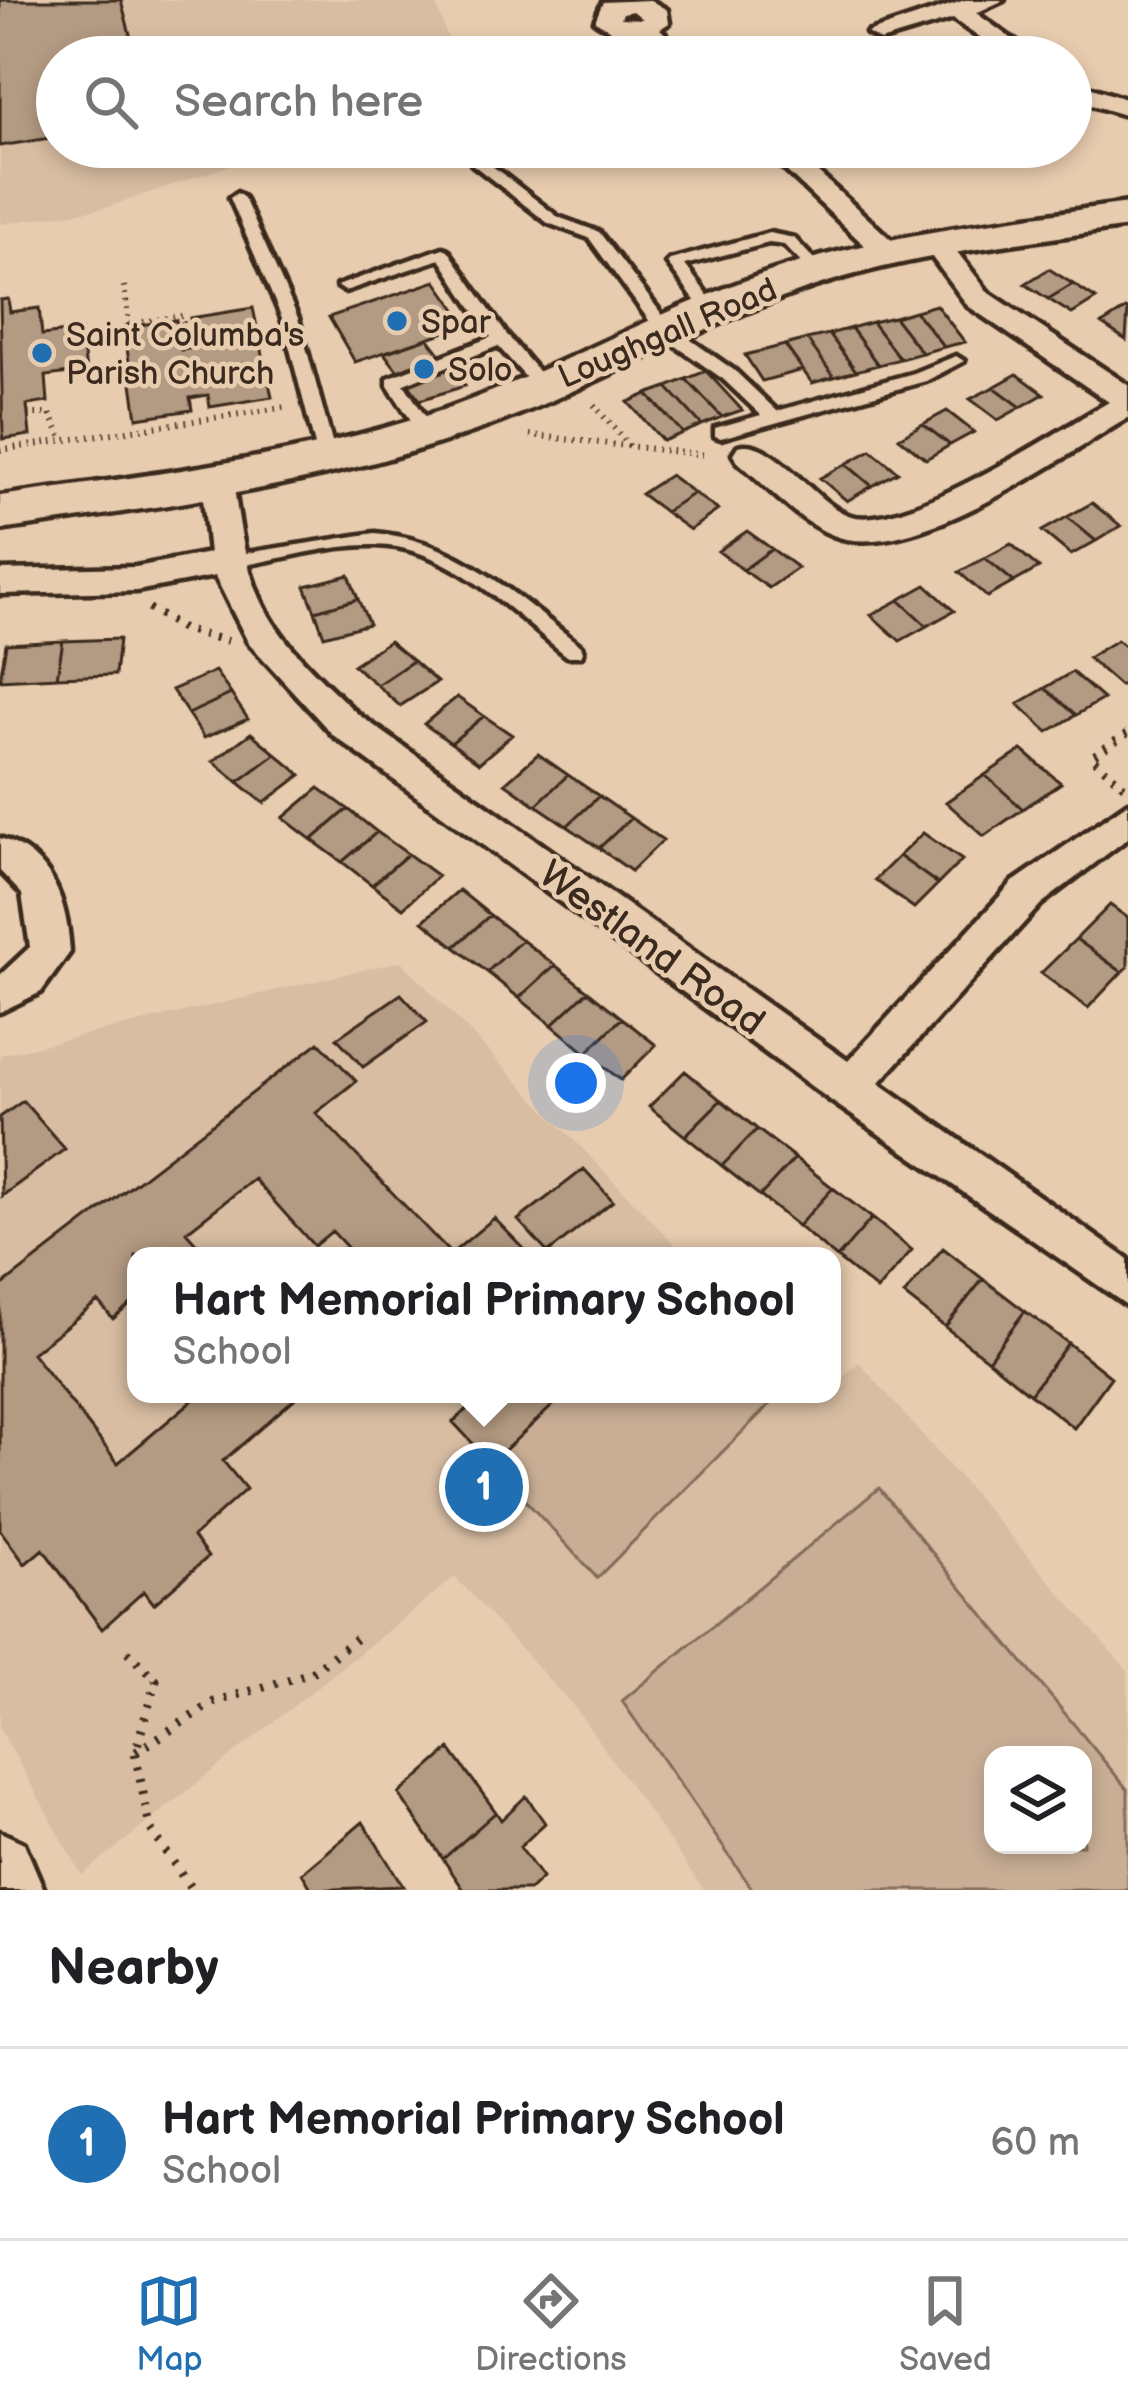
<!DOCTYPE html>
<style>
body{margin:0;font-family:"Balsamiq Sans",sans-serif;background:#f6f6f6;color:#202124}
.controls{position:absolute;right:36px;bottom:36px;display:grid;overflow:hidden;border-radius:24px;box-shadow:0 6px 18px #0003}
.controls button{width:108px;height:108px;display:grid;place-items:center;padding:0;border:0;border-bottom:3px solid #e0e0e0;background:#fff;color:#202124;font:60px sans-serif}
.you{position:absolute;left:576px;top:1083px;width:42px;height:42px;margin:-30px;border:9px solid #fff;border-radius:50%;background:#1a73e8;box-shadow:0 0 0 18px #1a73e833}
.badge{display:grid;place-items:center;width:78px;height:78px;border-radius:50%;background:#1f6fb2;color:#fff;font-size:39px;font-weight:700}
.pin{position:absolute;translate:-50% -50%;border:6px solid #fff;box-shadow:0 3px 12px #0006}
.popup{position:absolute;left:127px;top:1247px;width:714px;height:156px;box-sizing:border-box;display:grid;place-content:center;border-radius:24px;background:#fff;filter:drop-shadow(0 3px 9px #0005);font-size:39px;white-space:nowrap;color:#757577}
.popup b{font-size:45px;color:#202124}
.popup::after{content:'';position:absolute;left:50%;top:100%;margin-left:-24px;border:24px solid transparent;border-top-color:#fff}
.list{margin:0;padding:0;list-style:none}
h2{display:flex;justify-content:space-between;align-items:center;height:156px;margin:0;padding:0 48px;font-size:51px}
h2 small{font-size:39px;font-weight:400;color:#757577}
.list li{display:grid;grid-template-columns:78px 1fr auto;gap:36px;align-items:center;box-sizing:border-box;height:192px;padding:0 48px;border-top:3px solid #e0e0e0}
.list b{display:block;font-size:45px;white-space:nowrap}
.list p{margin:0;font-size:39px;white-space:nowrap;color:#757577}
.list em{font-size:39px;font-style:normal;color:#757577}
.icon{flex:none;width:66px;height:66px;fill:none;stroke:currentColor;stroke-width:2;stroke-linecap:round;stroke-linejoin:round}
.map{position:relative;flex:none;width:1128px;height:1890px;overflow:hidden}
.search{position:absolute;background:#fff;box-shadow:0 6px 18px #0003;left:36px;right:36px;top:36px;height:132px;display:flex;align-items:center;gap:30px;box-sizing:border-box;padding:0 42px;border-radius:66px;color:#757577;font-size:45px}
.sheet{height:348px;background:#fff}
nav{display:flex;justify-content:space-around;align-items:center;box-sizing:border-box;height:168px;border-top:3px solid #e0e0e0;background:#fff;font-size:33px;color:#757577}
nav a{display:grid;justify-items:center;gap:6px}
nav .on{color:#1f6fb2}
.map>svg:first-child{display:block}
</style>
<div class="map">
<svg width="1128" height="1890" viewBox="0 0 1128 1890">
<rect width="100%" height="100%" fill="#e8ccaf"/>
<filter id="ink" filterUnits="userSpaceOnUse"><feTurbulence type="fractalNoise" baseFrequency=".00833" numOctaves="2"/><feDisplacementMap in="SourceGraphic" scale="24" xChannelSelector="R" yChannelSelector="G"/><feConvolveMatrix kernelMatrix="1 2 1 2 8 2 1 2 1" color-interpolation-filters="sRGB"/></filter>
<g filter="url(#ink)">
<path fill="#d8bda2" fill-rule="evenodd" d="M0,0H435L454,57H57V147H283L105,208L0,224Z
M401,961L686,1256H136V1394L823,1397L859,1362L1128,1671V1890H704L576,1709L455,1577L82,1875L0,1729V1055ZM993,1755H1083V1845H993Z"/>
<path fill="#c9ae95" stroke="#826c5a" stroke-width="3" fill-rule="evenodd" d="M565,1394H780L597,1578L491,1463Z
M879,1488L1128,1790V1890H753L622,1701ZM1083,1755V1845H993V1755Z"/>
<path fill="#b39a82" stroke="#3b2a1e" stroke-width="3" d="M0,0H121L136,57H57V137L0,146Z
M1049,269L1073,284L1048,299L1025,284Z
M436,281L467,325L355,362L329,317Z
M1073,284L1096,299L1072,314L1048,299Z
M8,299L10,312L39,308L42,335L81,330L86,371L46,376L48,402L27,405L30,435L3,439L0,300Z
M936,305L965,342L944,347L915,311Z
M253,308L272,397L210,407L208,395L190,398L192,410L137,418L124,327L176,320L181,350L187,349L195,348L190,318Z
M1126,309L1128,310L1126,340L1102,324Z
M915,311L944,347L922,353L894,317Z
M894,317L922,353L900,359L872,322Z
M872,322L900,359L878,365L851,328Z
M851,328L878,365L856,371L829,334Z
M829,334L856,371L834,377L807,339Z
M428,338L465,386L420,400L384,353Z
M807,339L834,377L812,383L785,345Z
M785,345L803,370L762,381L745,355Z
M706,371L742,410L722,417L686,379Z
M1017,374L1044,394L1021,407L994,387Z
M686,379L722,417L702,425L667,387Z
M667,387L702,425L683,433L647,394Z
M994,387L1021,407L998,420L970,399Z
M647,394L683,433L663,441L628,402Z
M947,411L974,432L950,445L923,424Z
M923,424L950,445L926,459L899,438Z
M871,450L898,472L872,486L846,464Z
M846,464L872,486L847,501L820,478Z
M670,475L694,493L665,512L641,494Z
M694,493L718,510L690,530L665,512Z
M1092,503L1121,526L1096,541L1067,517Z
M1067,517L1096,541L1071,555L1042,531Z
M747,531L772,549L743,570L718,551Z
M1011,544L1039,568L1014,582L985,558Z
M772,549L798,568L769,588L743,570Z
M985,558L1014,582L987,597L959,572Z
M349,575L358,599L315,611L305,586Z
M926,585L954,611L927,626L899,600Z
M358,599L369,624L324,636L315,611Z
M899,600L927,626L900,641L871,615Z
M119,639L115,675L57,677L63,641Z
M1117,640L1128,649V681L1120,686L1088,658Z
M63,641L57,677L0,680L6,644Z
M389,641L413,661L377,685L353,665Z
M413,661L437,682L400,706L377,685Z
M215,671L231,694L188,714L172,690Z
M1072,672L1103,699L1076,715L1045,688Z
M1045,688L1076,715L1048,732L1018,704Z
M231,694L248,719L204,738L188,714Z
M457,697L484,716L451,743L424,724Z
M484,716L512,735L479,763L451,743Z
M251,733L276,754L238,782L213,761Z
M1022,750L1061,783L1023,809L985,775Z
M276,754L301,775L264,803L238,782Z
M538,754L568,775L536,805L505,783Z
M568,775L599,796L567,826L536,805Z
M985,775L1023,809L984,836L946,802Z
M319,788L348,809L312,840L283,818Z
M599,796L631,818L599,848L567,826Z
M348,809L377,832L342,862L312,840Z
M631,818L663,840L631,871L599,848Z
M377,832L408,854L372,885L342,862Z
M923,833L962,860L938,884L899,856Z
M408,854L438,876L403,908L372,885Z
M899,856L938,884L914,908L875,880Z
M459,890L490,915L455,947L423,921Z
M1110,905L1128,918V967L1122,972L1076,939Z
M490,915L522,940L487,972L455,947Z
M1076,939L1122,972L1088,1008L1041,973Z
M522,940L555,965L519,998L487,972Z
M555,965L588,991L552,1025L519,998Z
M588,991L622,1018L586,1053L552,1025Z
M401,994L427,1022L363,1067L337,1038Z
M622,1018L656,1045L621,1080L586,1053Z
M319,1042L356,1081L316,1113L451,1254L494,1218L531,1256H355L332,1231L314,1246L254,1179L186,1232L201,1249L192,1256H136V1300L113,1319L98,1301L32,1353L118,1463L200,1394H300L223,1461L246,1489L193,1537L208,1557L154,1604L144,1591L102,1629L43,1549L25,1564L0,1530V1287Z
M685,1071L721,1100L685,1136L649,1107Z
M721,1100L757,1129L722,1166L685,1136Z
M23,1101L65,1149L2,1196L0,1117Z
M757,1129L795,1158L760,1196L722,1166Z
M795,1158L833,1188L798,1226L760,1196Z
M584,1169L613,1201L548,1253L518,1220Z
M833,1188L872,1218L837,1258L798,1226Z
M872,1218L912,1250L877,1290L837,1258Z
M943,1248L983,1279L945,1327L904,1295Z
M983,1279L1025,1311L988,1360L945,1327Z
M1025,1311L1068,1343L1030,1394L988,1360Z
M1068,1343L1111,1377L1074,1428L1030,1394Z
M484,1394H565L491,1463L453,1422Z
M450,1749L496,1812L443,1859L399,1794Z
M526,1796L545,1823L520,1847L542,1878L529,1890H464L443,1859L496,1812L501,1820Z
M363,1822L403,1886L312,1890L302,1873Z"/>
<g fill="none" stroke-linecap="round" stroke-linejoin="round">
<defs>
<path id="service" d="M472,158H482L558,217L599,232L671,326L735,371L777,411L914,373L956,356L964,361L926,381L721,438L715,436V428L761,415L723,379L659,334L589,238L548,223L472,164Z
M237,193L244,198L298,318L336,457L333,461L327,463L318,457L282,318L230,198Z
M769,233L794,238L823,269V275H813L784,245L769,243L685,265L719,310L711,315L705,314L667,263L670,260Z
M443,248L448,250L507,335L550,385L548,389H536L498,346L404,384L435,431L427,437L421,435L388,386V378L491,337L440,259L345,291L337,286Z
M375,533C459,540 516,596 581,646L583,651L581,656H567C511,612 452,547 376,545C326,544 276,561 227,568L218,562L227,556Z"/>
<path id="minor" d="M650,0L667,10L669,23L660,29L689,57H661L637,35H619L595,21L603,2ZM633,11L643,19L621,18L623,13Z
M965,0H1004L976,13L1037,57H1007L953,19L880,41L867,33Z
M1071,81L1128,100V116L1071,99Z
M761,147H790L899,247V259H879Z
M937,236L947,239L988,292L1128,385V418C1062,457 910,566 833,535C796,520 768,487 738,462L733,454L738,446C774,436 814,505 851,516C905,532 1059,430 1109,402L968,306L923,245Z
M217,468L233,479C249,606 266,628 359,715L848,1061L1013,882L1128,803V838L1041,904L879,1083L1128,1259V1306L833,1102L333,735L248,642L215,576L136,591L0,594V570L136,567L209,553L201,479Z
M0,838C52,855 67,901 70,952L41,992L0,1012V975L30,947L22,894L0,871Z"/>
<path id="tertiary" d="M0,1832L24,1843L44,1890H0Z"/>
<path id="secondary" d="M1128,203V227C1018,244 903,254 798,292C683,333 578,396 463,435C314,487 156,507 0,530V496C143,476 290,459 428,415C546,376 654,311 772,271C887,233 1009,220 1128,203Z"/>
</defs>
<use href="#service" stroke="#3b2a1e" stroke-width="9"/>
<use href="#minor" stroke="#3b2a1e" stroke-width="9"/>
<use href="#tertiary" stroke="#3b2a1e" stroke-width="9"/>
<use href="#secondary" stroke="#3b2a1e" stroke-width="9"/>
<path stroke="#3b2a1e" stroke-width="6" stroke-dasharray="1.5 6" stroke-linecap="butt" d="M124,286L129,324L182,316L187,349
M594,405L631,448
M28,414H50L63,440
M530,435L706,455
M0,450L287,407"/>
<path stroke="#3b2a1e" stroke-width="8" stroke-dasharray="3 9" stroke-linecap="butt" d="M149,608L182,629L228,641
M1124,786L1091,757L1128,733"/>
<path stroke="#3b2a1e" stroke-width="9" stroke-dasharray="3 10" stroke-linecap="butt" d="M127,1652L156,1680L135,1753L150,1828L192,1890
M136,1752L214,1702L311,1673L362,1634"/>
<use href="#service" fill="#e8ccaf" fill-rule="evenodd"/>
<use href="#minor" fill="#e8ccaf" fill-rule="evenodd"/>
<use href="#tertiary" fill="#e8ccaf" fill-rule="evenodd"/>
<use href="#secondary" fill="#e8ccaf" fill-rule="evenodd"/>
</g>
</g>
<g fill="#1f6fb2" stroke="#e8ccaf" stroke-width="4.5">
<circle cx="397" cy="321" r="12"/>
<circle cx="42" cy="353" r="12"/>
<circle cx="424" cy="369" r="12"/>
</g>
<g text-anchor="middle" stroke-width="9" stroke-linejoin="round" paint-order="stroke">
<g font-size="33" fill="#3b2a1e" stroke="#e8ccaf" text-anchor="start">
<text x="421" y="333">Spar</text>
<text x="66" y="346">Saint Columba's<tspan x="66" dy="38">Parish Church</tspan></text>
<text x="448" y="381">Solo</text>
</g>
<g font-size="33" fill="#3b2a1e" stroke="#e8ccaf">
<text transform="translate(667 332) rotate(-23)" y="12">Loughgall Road</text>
</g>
<g font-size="39" fill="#3b2a1e" stroke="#e8ccaf">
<text transform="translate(653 947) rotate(36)" y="14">Westland Road</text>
</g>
</g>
</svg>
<div class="controls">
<button><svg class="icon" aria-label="layers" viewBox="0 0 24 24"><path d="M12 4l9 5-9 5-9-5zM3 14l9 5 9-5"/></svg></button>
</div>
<div class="you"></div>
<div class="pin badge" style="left:484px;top:1487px">1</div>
<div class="popup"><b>Hart Memorial Primary School</b>School</div>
<div class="search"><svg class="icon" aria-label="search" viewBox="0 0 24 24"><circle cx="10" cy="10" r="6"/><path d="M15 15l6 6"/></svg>Search here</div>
</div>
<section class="sheet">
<h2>Nearby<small></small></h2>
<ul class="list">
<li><span class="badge">1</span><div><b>Hart Memorial Primary School</b><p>School</p></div><em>60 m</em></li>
</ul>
</section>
<nav>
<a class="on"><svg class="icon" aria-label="map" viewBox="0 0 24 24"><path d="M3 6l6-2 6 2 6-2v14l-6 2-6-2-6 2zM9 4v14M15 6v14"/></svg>Map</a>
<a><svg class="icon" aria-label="directions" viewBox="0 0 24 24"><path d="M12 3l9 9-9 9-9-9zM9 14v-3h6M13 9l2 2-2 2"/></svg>Directions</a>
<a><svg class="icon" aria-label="saved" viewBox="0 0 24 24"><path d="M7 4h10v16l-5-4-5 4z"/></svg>Saved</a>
</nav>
